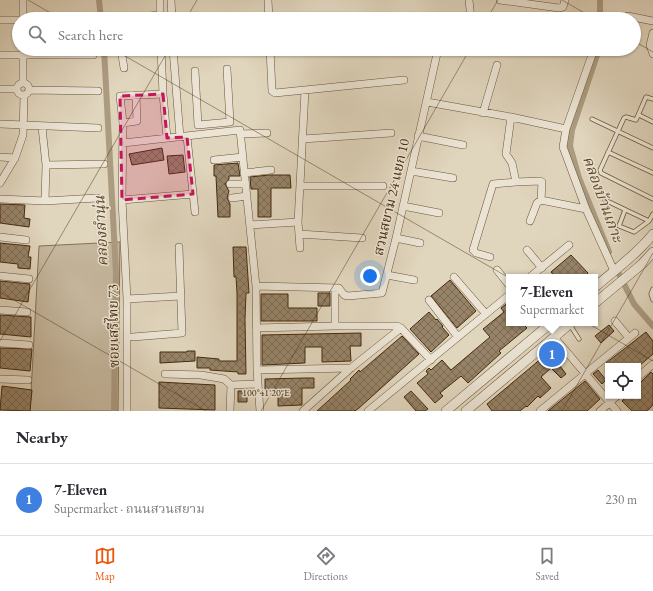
<!DOCTYPE html>
<meta charset="utf-8">
<style>
body{margin:0;font-family:"EB Garamond","Noto Serif Thai",serif;background:#f7f7f7;color:#2b2b33}
.controls{position:absolute;right:12px;bottom:12px;display:grid;overflow:hidden;border-radius:0px;box-shadow:0 1px 3px #0004}
.controls button{width:36px;height:36px;display:grid;place-items:center;padding:0;border:0;border-bottom:1px solid #e1e1e2;background:#fff;color:#2b2b33;font:20px sans-serif}
.you{position:absolute;left:370px;top:276px;width:14px;height:14px;margin:-10px;border:3px solid #fff;border-radius:50%;background:#1a73e8;box-shadow:0 0 0 6px #1a73e833}
.badge{display:grid;place-items:center;width:26px;height:26px;border-radius:50%;background:#ea580c;color:#fff;font-size:13px;font-weight:700}
.pin{position:absolute;translate:-50% -50%;border:2px solid #fff;box-shadow:0 1px 4px #0006}
.popup{position:absolute;left:506px;top:274px;width:92px;height:52px;box-sizing:border-box;display:grid;place-content:center;border-radius:0px;background:#fff;filter:drop-shadow(0 1px 3px #0005);font-size:13px;white-space:nowrap;color:#7c7c81}
.popup b{font-size:15px;color:#2b2b33}
.popup::after{content:'';position:absolute;left:50%;top:100%;margin-left:-8px;border:8px solid transparent;border-top-color:#fff}
.list{margin:0;padding:0;list-style:none}
h2{display:flex;justify-content:space-between;align-items:center;height:52px;margin:0;padding:0 16px;font-size:17px}
h2 small{font-size:13px;font-weight:400;color:#7c7c81}
.list li{display:grid;grid-template-columns:26px 1fr auto;gap:12px;align-items:center;box-sizing:border-box;height:72px;padding:0 16px;border-top:1px solid #e1e1e2}
.list b{display:block;font-size:15px;white-space:nowrap}
.list p{margin:0;font-size:13px;white-space:nowrap;color:#7c7c81}
.list em{font-size:13px;font-style:normal;color:#7c7c81}
.icon{flex:none;width:22px;height:22px;fill:none;stroke:currentColor;stroke-width:2;stroke-linecap:round;stroke-linejoin:round}
.map{position:relative;flex:none;width:653px;height:411px;overflow:hidden}
.search{position:absolute;background:#fff;box-shadow:0 1px 3px #0004;left:12px;right:12px;top:12px;height:44px;display:flex;align-items:center;gap:10px;box-sizing:border-box;padding:0 14px;border-radius:22px;color:#7c7c81;font-size:15px}
.sheet{height:124px;background:#fff}
nav{display:flex;justify-content:space-around;align-items:center;box-sizing:border-box;height:56px;border-top:1px solid #e1e1e2;background:#fff;font-size:11px;color:#7c7c81}
nav a{display:grid;justify-items:center;gap:2px}
nav .on{color:#ea580c}
.map>svg:first-child{display:block}
</style>
<div class="map">
<svg width="653" height="411" viewBox="0 0 653 411">
<defs>
<pattern id="building-cross-hatch" width="8" height="8" patternUnits="userSpaceOnUse"><rect width="8" height="8" fill="#968368"/><path d="M0 0l8 8M0 8l8-8" fill="none" stroke="#7c6b54"/></pattern>
</defs>
<rect width="100%" height="100%" fill="#e0d5bd"/>
<filter id="stains"><feTurbulence type="fractalNoise" baseFrequency=".005" numOctaves="4"/><feColorMatrix values="0 0 0 0 .2 0 0 0 0 .09 0 0 0 0 .02 0 0 0 .5 -.17"/></filter>
<radialGradient id="worn" r=".72"><stop offset=".6" stop-color="#630" stop-opacity="0"/><stop offset="1" stop-color="#630" stop-opacity=".3"/></radialGradient>
<path fill="#c6b89f" stroke="#867156" d="M120,242L118,411H30L39,246Z"/>
<g fill="none" stroke-linecap="round" stroke-linejoin="round">
<path stroke="#ab9b81" stroke-width="6" d="M99,0L101,19
M600,0V19
M104,49L116,273L114,411
M599,49L572,130L570,146L579,178L609,252
M615,266L634,304L653,326"/>
</g>
<path fill="url(#building-cross-hatch)" stroke="#452a0c" d="M162,148L164,160L132,165L129,154Z
M183,155L185,172L169,174L167,156Z
M238,163L240,176H229V179L225,184L229,191L227,198L230,204V217H218L216,176H214V165Z
M269,175H290L291,188H271V217H258V189H251L250,177Z
M0,204L25,205L24,218L30,219L29,227L0,223Z
M0,243L30,246L28,257H31L30,269L18,268V264L0,262Z
M233,247H246L249,293H246L245,319L246,374H238V372L210,370V368H197V357L219,359V361H237V293L236,277H234Z
M571,255L588,273L584,277H555L551,272Z
M450,280L476,311L457,328L431,296Z
M0,281L30,284L28,302L0,298Z
M318,293H330V306H318Z
M261,294H288V308H317V321H261Z
M509,302V323H522L527,328L499,351L501,353L468,383L461,376L440,393L443,396L435,403L417,383L428,374L426,371L429,368L431,370L442,360L451,370L490,337L483,329L504,312L501,308Z
M429,312L436,320L437,319L443,326L442,327L449,335L431,352L410,329Z
M0,315L31,317V337L0,334Z
M609,325L614,331L601,343L595,336Z
M646,332L653,341V354L639,366H609L606,363Z
M361,333V346H350L351,361L322,362V347H305V363L262,365V335Z
M402,336L419,354L359,408L355,411H317L351,380L350,379L359,370L360,372Z
M555,347L563,358L557,362L566,374L561,378L551,368L541,377L551,388L540,398L538,396L527,407L526,406L520,411H492L487,404Z
M0,348L32,349L30,371L0,368Z
M187,351H195V361L160,363V352H187Z
M598,370L606,380L602,384L593,374Z
M651,372L653,374V405L647,411H632L622,401L627,396H638V385Z
M305,378H314V388H302V405L278,406V390H265V379Z
M585,381L600,399L587,411H548Z
M159,382L215,385V410L159,408Z
M2,386L32,390L30,411L0,410Z
M238,391H247V402H238Z
M411,391L428,409L425,411H416L404,397Z"/>
<g fill="none" stroke-linecap="round" stroke-linejoin="round">
<defs>
<path id="service" d="M653,99L646,97L636,120L626,117L624,118L600,170L601,173L653,199
M639,115L653,122
M592,119L653,148
M608,152L653,173
M605,200L649,221
M625,210L619,226L634,232L649,221L653,214
M653,289L651,294L653,300
M570,325L579,339"/>
<path id="minor" d="M23,0V19
M160,0V19
M171,0L172,19
M268,0L269,19
M469,0L471,19
M500,0L559,8L563,7L565,0
M628,16L653,21
M78,19H90
M119,19L160,15
M0,20H19
M653,33L650,45L653,54
M121,49L124,68
M161,49L163,94L167,138
M173,49L180,137
M270,49L272,91L275,93L404,80
M594,49L566,129L563,147L586,209L614,271
M0,55H93
M195,71L198,125L230,122L227,69
M23,83V49
M17 89a6 6 0 1 1 12 0a6 6 0 1 1-12 0Z
M0,89H17
M29,90L98,91
M427,102L511,117L566,129
M483,113L497,65
M511,117L506,154L512,163L516,182
M123,123L137,121L136,95
M0,124L98,128
M42,127L46,165L45,201
M240,134L267,133
M418,136L463,145
M187,137L195,212
M303,139L391,133
M123,143L240,130L256,286L257,370L260,411
M0,157L15,158
M214,160L243,157
M46,165L104,164
M411,171L453,178
M244,173L271,170
M0,183L15,158L23,135L24,95
M230,184H245
M301,186H383
M232,198L247,196
M0,199L45,201L97,198
M122,200L193,194
M541,200L586,209
M403,206L439,213
M530,221L537,203L541,200
M250,225L298,222
M299,234L362,238
M0,237L26,240
M396,238L420,243
M300,248L298,222L305,91
M527,250L542,268
M490,257L476,253L473,250L493,184L516,182L540,181L542,182L541,200
M497,270L509,285
M387,275L414,280
M0,276L29,279
M454,277L486,314
M530,277L569,245
M256,286L339,288L344,295L348,296L382,293L396,238L438,49
M335,288V326
M127,299L181,296
M429,300L458,337
M0,310L27,312
M615,321L629,338
M256,328L335,326H397L401,328L431,360
M133,337L182,333L179,247
M554,337L617,411
M0,343L29,345
M257,370L351,368
M165,374L201,375L224,379L231,385L258,384
M638,377L653,364
M0,379L28,380
M127,411V299L122,200L123,123L120,96L163,94
M230,411L231,385
M303,411L351,368L401,328
M368,411L509,295
M540,411L635,333
M600,411L617,396"/>
<path id="tertiary" d="M595,287C615,270 637,254 653,234
M595,303L642,264L653,252
M446,411L551,323
M466,411L571,323"/>
</defs>
<use href="#service" stroke="#6c5538" stroke-width="5"/>
<use href="#minor" stroke="#6c5538" stroke-width="8"/>
<use href="#tertiary" stroke="#6c5538" stroke-width="10"/>
<use href="#service" stroke="#ebe4d4" stroke-width="3.5"/>
<use href="#minor" stroke="#ebe4d4" stroke-width="7"/>
<use href="#tertiary" stroke="#ebe4d4" stroke-width="9"/>
</g>
<path fill="#c2185b" fill-opacity="0.2" stroke="#c2185b" stroke-width="3" stroke-dasharray="8 5" stroke-linejoin="round" d="M163,94L167,138L187,137L193,194L122,200L120,96Z"/>
<path fill="none" stroke="#452a0c" stroke-width="1" stroke-opacity="0.45" d="M28,0L61,19M562,0L595,19M186,19L197,0M487,19L498,0M634,41L653,52M113,49L653,361M0,292L206,411M0,341L169,49M261,411L470,49M562,411L653,253"/>
<g text-anchor="middle" stroke-width="3" stroke-linejoin="round" paint-order="stroke">
<g font-size="14" fill="#452a0c" stroke="#ebe4d4">
<text transform="translate(391 197) rotate(-77)" y="5">สวนสยาม 24 แยก 10</text>
<text transform="translate(113 326) rotate(-91)" y="5">ซอยเสรีไทย 73</text>
</g>
<g font-size="15" font-style="italic" fill="#5e4629" stroke="#ebe4d4">
<text transform="translate(603 199) rotate(70)" y="5">คลองบ้านเกาะ</text>
<text transform="translate(101 231) rotate(-93)" y="5">คลองลำนุ่น</text>
</g>
</g>
<g font-size="10" text-anchor="middle" fill="#452a0c" stroke="#ebe4d4" stroke-width="3" stroke-linejoin="round" paint-order="stroke">
<text x="266" y="396">100°41'20"E</text>
</g>
<rect width="100%" height="100%" filter="url(#stains)"/>
<rect width="100%" height="100%" fill="url(#worn)"/>
</svg>
<div class="controls">
<button><svg class="icon" aria-label="locate" viewBox="0 0 24 24"><circle cx="12" cy="12" r="6"/><path d="M12 2v4M12 18v4M2 12h4M18 12h4"/></svg></button>
</div>
<div class="you"></div>
<div class="pin badge" style="left:552px;top:354px;background:#3f7fe0">1</div>
<div class="popup"><b>7-Eleven</b>Supermarket</div>
<div class="search"><svg class="icon" aria-label="search" viewBox="0 0 24 24"><circle cx="10" cy="10" r="6"/><path d="M15 15l6 6"/></svg>Search here</div>
</div>
<section class="sheet">
<h2>Nearby<small></small></h2>
<ul class="list">
<li><span class="badge" style="background:#3f7fe0">1</span><div><b>7-Eleven</b><p>Supermarket · ถนนสวนสยาม</p></div><em>230 m</em></li>
</ul>
</section>
<nav>
<a class="on"><svg class="icon" aria-label="map" viewBox="0 0 24 24"><path d="M3 6l6-2 6 2 6-2v14l-6 2-6-2-6 2zM9 4v14M15 6v14"/></svg>Map</a>
<a><svg class="icon" aria-label="directions" viewBox="0 0 24 24"><path d="M12 3l9 9-9 9-9-9zM9 14v-3h6M13 9l2 2-2 2"/></svg>Directions</a>
<a><svg class="icon" aria-label="saved" viewBox="0 0 24 24"><path d="M7 4h10v16l-5-4-5 4z"/></svg>Saved</a>
</nav>
